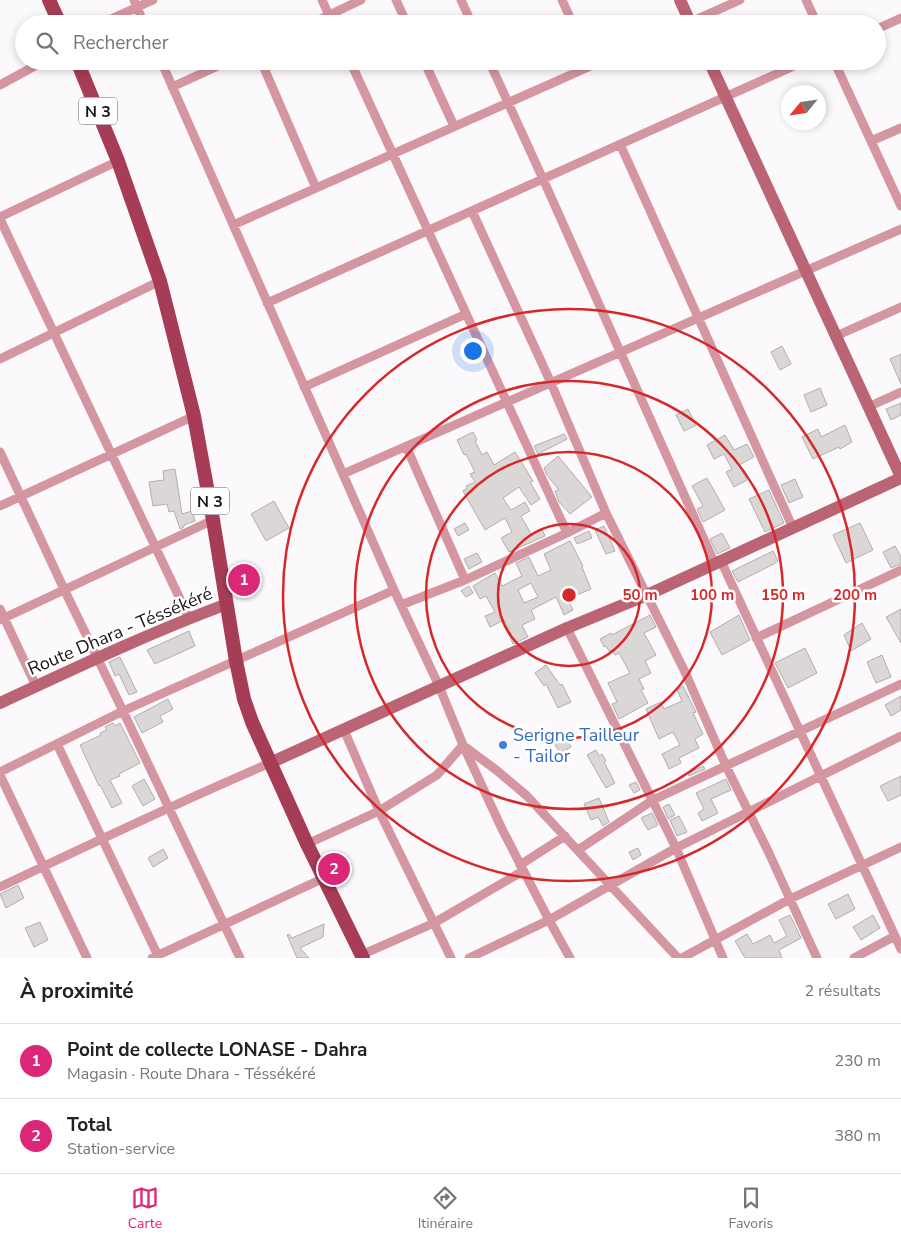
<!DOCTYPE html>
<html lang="fr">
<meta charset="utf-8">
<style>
body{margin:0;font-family:"Nunito Sans",sans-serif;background:#f6f6f6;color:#222}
.compass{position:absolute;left:781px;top:85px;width:45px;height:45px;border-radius:50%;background:#fff;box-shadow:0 2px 8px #0003;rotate:241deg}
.you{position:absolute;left:472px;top:350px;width:18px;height:18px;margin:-12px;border:4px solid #fff;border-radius:50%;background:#1a73e8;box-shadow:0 0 0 8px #1a73e833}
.badge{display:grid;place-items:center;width:32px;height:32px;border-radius:50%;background:#db2777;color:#fff;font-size:16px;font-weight:700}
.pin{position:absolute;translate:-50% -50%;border:2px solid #fff;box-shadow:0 1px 5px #0006}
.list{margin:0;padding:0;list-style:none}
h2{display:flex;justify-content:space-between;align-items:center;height:65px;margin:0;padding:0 20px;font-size:21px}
h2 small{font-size:16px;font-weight:400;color:#767676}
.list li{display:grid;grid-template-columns:32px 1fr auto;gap:15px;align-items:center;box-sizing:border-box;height:75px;padding:0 20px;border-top:1px solid #e0e0e0}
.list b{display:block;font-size:19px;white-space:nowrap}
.list p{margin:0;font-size:16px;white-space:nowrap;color:#767676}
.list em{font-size:16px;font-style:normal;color:#767676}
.icon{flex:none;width:28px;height:28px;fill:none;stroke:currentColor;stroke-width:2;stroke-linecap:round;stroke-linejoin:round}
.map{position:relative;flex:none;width:901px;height:958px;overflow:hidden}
.search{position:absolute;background:#fff;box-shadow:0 2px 8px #0003;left:15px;right:15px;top:15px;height:55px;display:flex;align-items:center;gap:12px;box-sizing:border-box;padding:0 18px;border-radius:28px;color:#767676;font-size:19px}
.sheet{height:215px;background:#fff}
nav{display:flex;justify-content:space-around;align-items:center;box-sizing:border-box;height:70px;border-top:1px solid #e0e0e0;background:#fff;font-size:14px;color:#767676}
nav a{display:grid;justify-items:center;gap:2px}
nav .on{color:#db2777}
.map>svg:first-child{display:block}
</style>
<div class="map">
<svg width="901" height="958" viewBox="0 0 901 958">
<rect width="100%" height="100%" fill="#fcf9fc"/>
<path fill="#dbd7d7" stroke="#b2aeae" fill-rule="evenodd" d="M782,346L791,364L780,370L771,352Z
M901,354V384L890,359Z
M820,388L827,405L811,412L804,395Z
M901,403V415L891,420L886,409Z
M688,409L696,425L684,431L676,415Z
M845,425L852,442L840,449L839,447L813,459L802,437L818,429L821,437Z
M473,432L477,440L475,441L482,455L487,452L494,465L515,452L533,481L530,482L540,499L531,505L519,487L503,498L511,510L525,502L530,511L521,516L531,534L542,529L545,536L509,552L501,538L512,532L505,518L485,530L463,491L467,488L466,486L475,482L470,474L475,472L466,454L464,455L457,440Z
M564,434L567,439L538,454L534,446Z
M725,435L734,450L747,444L754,457L739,465L747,480L734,487L726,472L732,469L724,454L714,459L707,445Z
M558,456L592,497L570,514L559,502L555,491L559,490L547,475L544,468Z
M175,469L182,514L192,511L195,521L184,525V527L180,529L174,511L169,512L167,504L153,506L149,482L164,480L163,471Z
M707,478L725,510L703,522L697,509L703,506L692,486Z
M795,479L803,497L789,503L781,485Z
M769,490L784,523L765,532L749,499Z
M274,501L289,528L266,541L251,514Z
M465,523L469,530L458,536L454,529Z
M860,523L873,550L846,563L833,535Z
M604,526L615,551L606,554L595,530Z
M589,531L592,538L577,544L574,538Z
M722,533L730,548L717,554L710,539Z
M570,541L583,566L582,567L591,589L568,599L573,610L564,615L556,597L531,610L535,619L522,625L528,637L513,644L509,634H511L504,620L490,627L485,616L495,612L486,596L480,599L473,586L495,573L502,586L522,576L516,563L529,557L538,576L551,570L544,554ZM531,583L538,597L524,603L518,590Z
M895,546L901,557V564L891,568L883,552Z
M773,551L778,561L774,564L738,582L732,571Z
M477,553L482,562L469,569L464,559Z
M469,586L473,593L466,597L461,591Z
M901,609V643L886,617Z
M650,615L656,627L644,633L656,655L645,661L651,673L639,679L644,689L641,690L648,703L619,719L612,704L617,702L608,683L630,673L619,653L615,655L612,650L609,651L606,646L604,647L600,639L611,633L612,635Z
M739,615L750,640L722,655L710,632Z
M862,623L871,639L851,651L844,635Z
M189,631L195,646L155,664L147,650Z
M805,648L817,673L788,688L775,663Z
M882,655L891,677L876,683L867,662Z
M120,657L137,692L129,695L119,674L115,676L109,662Z
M546,665L560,685L562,684L571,702L558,708L546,684L544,686L535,673Z
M683,686L696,712L693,713L703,734L695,739L699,748L679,758L681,763L669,769L662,754L680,745L673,732L659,739L646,709L661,702L664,709L682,701L677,690Z
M901,696V710L891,716L885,705Z
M168,699L173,709L160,716L163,722L142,733L134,717Z
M113,723L115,726L120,723L140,763L119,774L120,776L110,780L122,803L112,808L100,785L99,786L80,745L101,735L100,733L107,730L105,727Z
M561,730L571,747L560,753L550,736Z
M596,750L599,756L602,754L606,761L604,762L615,783L606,788L587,755Z
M703,766L705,769L689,776L688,773Z
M901,776V795L888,801L880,786Z
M144,779L155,799L143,806L132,786Z
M726,779L731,790L711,799L718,813L702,821L698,813L704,809L696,793Z
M636,782L640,790L634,793L629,785Z
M599,798L609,822L603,826L598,817L591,820L584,804Z
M669,804L675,815L668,819L663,807Z
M652,813L658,825L648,830L641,818Z
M679,816L687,832L677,836L670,820Z
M638,848L641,855L633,860L629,852Z
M163,849L168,858L153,867L148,858Z
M18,885L24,898L6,908L0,894Z
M848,894L855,909L836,919L828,904Z
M790,915L801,938L779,950L782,958H745L735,941L747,934L753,944L770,935L774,943L787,936L779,920Z
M873,915L880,928L861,940L853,927Z
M40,922L48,940L34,947L25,928Z
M324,924L323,937L300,948L309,958H297L287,935L289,934L292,938Z"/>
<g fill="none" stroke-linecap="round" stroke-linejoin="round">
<path stroke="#d496a0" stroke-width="9" d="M134,0L144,24
M322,0L333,24
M396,0L407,24
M461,0L472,24
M562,0L573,24
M806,0L817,24
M100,24L153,0
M310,24L361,0
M686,24L740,0
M877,29L901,18
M161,61L394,590L439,686L463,745L502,829L549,920L570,958
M261,61L316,188
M350,61L567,533
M424,61L454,126
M489,61L543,179L715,564
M834,61L901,206
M0,85L44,61
M172,87L229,61
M871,141L901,128
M620,144L793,528
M472,211L551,383L606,513L685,672L726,766L768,851L817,958
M0,217L118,161
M0,219L189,618
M233,225L602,61
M267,303L805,61
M836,336L901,307
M0,359L160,281
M304,387L466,314
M868,407L901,392
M406,446L465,580
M0,452L64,589L123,711L240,958
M343,474L901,229
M0,506L194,416
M721,561L901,949
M401,605L465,580L567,533L606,513
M0,609L36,686
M0,620L213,520
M567,628L676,848L723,958
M756,638L901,570
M344,730L379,811L451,958
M57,744L159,958
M465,747L495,769L527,796L678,958
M0,772L123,711L394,590
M0,775L87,958
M307,844L379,811L437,775L463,745
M578,850L653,800L901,684
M520,865L565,836
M0,887C90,844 179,802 270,763
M361,955L434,923L523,871
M152,958L324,878
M469,958L549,920L676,848L901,736
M682,958L790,899L901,847
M854,958L895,936"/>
<path stroke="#bb6474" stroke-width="12" d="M680,0L691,24
M709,61L901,477
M0,703C75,668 149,633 227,604
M270,763L567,628L647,595L721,561L901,478"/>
<path stroke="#a73c56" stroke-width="14" d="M49,0L60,24
M77,61L118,161L160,281L194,416L213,520L236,661L244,699L252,722L307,844L363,958"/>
</g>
<g fill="none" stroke="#d62828" stroke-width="2.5">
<circle cx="569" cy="595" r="71"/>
<circle cx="569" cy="595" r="143"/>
<circle cx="569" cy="595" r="214"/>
<circle cx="569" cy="595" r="286"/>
</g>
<circle fill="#3f7fe0" stroke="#fff" stroke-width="2" cx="503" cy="745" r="5"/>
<g text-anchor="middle" stroke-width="5" stroke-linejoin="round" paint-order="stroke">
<g fill="#fff" stroke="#5d5d5d" stroke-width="1">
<rect x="79" y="97.5" width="38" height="27" rx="4"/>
<rect x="191" y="487.5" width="38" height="27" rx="4"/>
</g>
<g font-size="16" font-weight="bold" fill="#181718">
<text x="98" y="117">N 3</text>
<text x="210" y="507">N 3</text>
</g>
<g font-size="18" fill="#181718" stroke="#fff">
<text transform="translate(120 631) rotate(-23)" y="6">Route Dhara - Téssékéré</text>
</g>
<g font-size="18" fill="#366cbe" stroke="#fff" text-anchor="start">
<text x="513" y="741">Serigne Tailleur<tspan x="513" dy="21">- Tailor</tspan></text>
</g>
</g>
<circle cx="569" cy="595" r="8" fill="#d62828" stroke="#fff" stroke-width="2.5"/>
<g font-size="15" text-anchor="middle" font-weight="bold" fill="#d62828" stroke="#fff" stroke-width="5" stroke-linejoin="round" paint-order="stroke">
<text x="640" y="600">50 m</text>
<text x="712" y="600">100 m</text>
<text x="783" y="600">150 m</text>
<text x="855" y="600">200 m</text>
</g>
</svg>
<svg class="compass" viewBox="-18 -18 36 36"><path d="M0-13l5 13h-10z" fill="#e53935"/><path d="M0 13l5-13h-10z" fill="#767676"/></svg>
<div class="you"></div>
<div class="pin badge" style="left:244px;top:580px">1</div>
<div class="pin badge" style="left:334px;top:869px">2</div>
<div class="search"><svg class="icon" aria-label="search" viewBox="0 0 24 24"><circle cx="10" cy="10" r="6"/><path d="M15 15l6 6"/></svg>Rechercher</div>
</div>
<section class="sheet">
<h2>À proximité<small>2 résultats</small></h2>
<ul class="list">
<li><span class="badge">1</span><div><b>Point de collecte LONASE - Dahra</b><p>Magasin · Route Dhara - Téssékéré</p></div><em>230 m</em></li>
<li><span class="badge">2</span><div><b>Total</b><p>Station-service</p></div><em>380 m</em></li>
</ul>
</section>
<nav>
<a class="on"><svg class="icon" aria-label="map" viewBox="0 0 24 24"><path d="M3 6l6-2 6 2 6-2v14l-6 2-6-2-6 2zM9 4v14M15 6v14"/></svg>Carte</a>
<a><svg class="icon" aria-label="directions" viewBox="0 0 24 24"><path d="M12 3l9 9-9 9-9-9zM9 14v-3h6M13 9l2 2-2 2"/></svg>Itinéraire</a>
<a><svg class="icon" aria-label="saved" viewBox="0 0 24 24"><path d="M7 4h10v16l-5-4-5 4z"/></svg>Favoris</a>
</nav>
